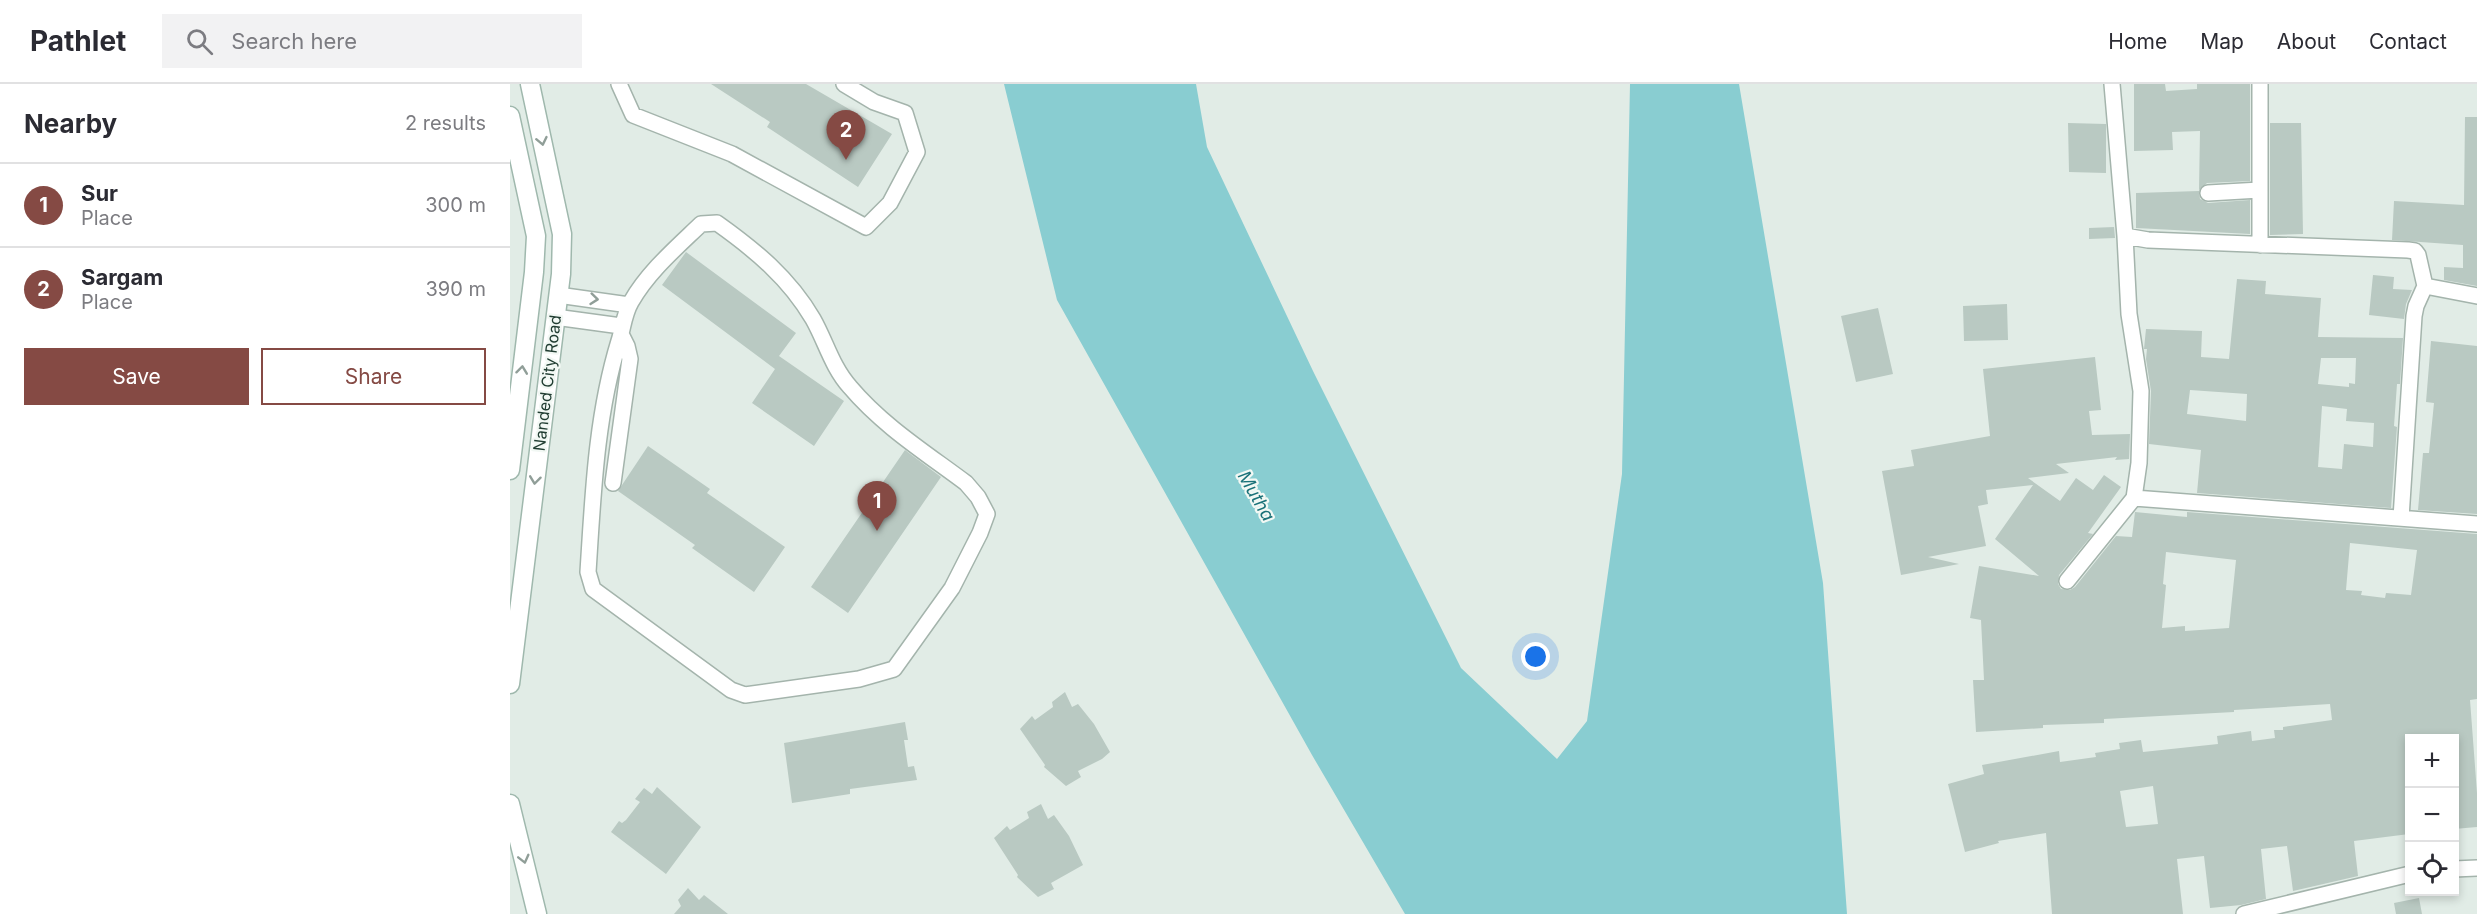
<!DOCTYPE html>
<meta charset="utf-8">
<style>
body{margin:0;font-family:Inter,sans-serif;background:#f2f2f3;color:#2b2b33}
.controls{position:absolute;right:18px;bottom:18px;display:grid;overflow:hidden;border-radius:0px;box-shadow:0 3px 9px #0003}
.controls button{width:54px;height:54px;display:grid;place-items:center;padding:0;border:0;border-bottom:2px solid #e1e1e2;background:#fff;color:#2b2b33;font:30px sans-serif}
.you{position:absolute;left:1026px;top:573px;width:21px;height:21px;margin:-15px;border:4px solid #fff;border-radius:50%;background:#1a73e8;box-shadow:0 0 0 9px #1a73e833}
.badge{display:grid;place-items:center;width:39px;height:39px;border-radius:50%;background:#854a44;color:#fff;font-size:20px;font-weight:700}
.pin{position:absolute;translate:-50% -50px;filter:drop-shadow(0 2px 3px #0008)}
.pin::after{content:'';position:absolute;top:32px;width:21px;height:18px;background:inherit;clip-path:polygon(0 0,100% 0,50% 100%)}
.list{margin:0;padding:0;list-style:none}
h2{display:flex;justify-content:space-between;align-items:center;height:78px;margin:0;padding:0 24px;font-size:26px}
h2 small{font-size:20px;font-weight:400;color:#7c7c81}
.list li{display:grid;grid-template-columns:39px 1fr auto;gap:18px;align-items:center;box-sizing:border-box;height:84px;padding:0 24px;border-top:2px solid #e1e1e2}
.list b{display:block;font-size:22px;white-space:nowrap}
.list p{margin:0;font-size:20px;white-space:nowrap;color:#7c7c81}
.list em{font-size:20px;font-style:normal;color:#7c7c81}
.actions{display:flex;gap:12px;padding:18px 24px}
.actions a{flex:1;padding:14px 0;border:2px solid #854a44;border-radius:0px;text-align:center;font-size:21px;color:#854a44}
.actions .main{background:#854a44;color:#fff}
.icon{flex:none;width:33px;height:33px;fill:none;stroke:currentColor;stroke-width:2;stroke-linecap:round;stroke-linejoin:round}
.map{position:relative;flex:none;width:1967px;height:830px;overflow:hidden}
header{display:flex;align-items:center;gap:36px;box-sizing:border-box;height:84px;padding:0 30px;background:#fff;border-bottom:2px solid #e1e1e2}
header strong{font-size:28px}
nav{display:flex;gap:33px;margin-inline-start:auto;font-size:21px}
.search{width:420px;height:54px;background:#f2f2f3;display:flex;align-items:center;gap:15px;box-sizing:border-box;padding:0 21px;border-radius:0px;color:#7c7c81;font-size:22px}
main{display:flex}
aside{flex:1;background:#fff}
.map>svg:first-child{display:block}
</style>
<header>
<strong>Pathlet</strong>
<div class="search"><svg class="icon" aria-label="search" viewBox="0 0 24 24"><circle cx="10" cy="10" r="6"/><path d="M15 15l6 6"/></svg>Search here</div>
<nav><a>Home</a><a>Map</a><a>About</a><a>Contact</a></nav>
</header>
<main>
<aside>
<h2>Nearby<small>2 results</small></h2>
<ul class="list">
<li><span class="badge">1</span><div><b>Sur</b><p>Place</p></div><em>300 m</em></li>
<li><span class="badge">2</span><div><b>Sargam</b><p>Place</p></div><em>390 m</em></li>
</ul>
<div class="actions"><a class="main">Save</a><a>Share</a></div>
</aside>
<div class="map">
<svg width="1967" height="830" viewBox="0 0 1967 830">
<rect width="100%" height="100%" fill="#e1ece6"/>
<path fill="#89cdd1" d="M494,0H686L697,63L803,287L951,584L1047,675L1077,637L1112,390L1120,0H1229L1313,499L1337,830H895L802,671L547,216Z"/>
<path fill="#b9c9c2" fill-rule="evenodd" d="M201,0H296L382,50L348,103L257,43L260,38Z
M1624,0H1655L1656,7L1687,5V0H1740V97L1697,99L1689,106L1690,47L1662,48L1663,66L1624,67Z
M1955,33H1967V202L1934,196V183L1953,184V161L1882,156L1884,117L1954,121Z
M1558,39L1596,40V89L1559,88Z
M1760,39H1791L1793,150L1760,151Z
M1689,107L1690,115L1698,119L1740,116V150L1626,144V109Z
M1604,143L1605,154L1579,155V144Z
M176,168L286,249L269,272L334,317L304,362L242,319L265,285L152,201Z
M1863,191L1884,193L1883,205L1902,206L1896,220L1894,235L1859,231Z
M1727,195L1756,197L1755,210L1811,214L1808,253L1893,254L1890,300H1887L1884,342L1887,343L1881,424L1687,409L1691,366L1639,360L1641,307L1636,275L1637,265H1634L1636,245L1692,247L1691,273L1719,275ZM1811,274H1846L1845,300L1839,299V303L1808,300ZM1680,306L1737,310L1736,337L1677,330ZM1812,322L1837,325L1836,337L1864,339L1863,363L1834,360L1832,385L1808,383Z
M1497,220L1498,256L1454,257L1453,222Z
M1368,224L1383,290L1346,298L1331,232Z
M1921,257L1967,262V430L1908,426L1913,369H1919L1924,319L1916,318Z
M1585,273L1591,326L1579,327L1582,351L1620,350L1619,375L1605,376L1607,373L1546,380L1559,389L1518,394L1550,417L1566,394L1583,406L1594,391L1611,403L1578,449L1583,450L1549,491L1548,500L1551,505L1560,506L1565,503L1606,452L1622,453L1625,428L1677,433V428L1967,450V615L1960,616L1967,709V743L1944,745V654H1899V750L1844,757L1848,792L1783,807L1777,762L1751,765L1756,815L1731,821L1700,824L1694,772L1667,775L1673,830H1542L1536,749L1488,757L1489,759L1455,768L1438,700L1474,690L1472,681L1549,667L1550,678L1586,673L1585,669L1610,665L1609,659L1631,656L1633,668L1708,660L1707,652L1741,647L1742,657L1765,654L1764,646H1773V643L1822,636L1820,620L1724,626V628L1594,635V639L1533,641V644L1466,648L1463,596H1474L1471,536L1460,534L1469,482L1529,492L1485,455L1523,401L1476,406L1478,420L1468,422L1476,462L1418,473L1449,480L1391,491L1372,387L1404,382L1401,366L1480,352L1473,285ZM1840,459L1907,466L1901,511L1876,509L1875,514L1851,511L1852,507L1836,506ZM1656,468L1726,476L1719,544L1675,547V542L1652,544L1656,501L1653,500ZM1643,702L1648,740L1616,743L1610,707Z
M138,362L200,405L197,409L275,463L244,508L182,464L185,461L108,407Z
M395,366L431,393L338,529L301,503Z
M555,608L562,623L568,620L584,640L600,668L592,675L568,687L571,693L556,702L534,683L535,681L510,645L522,632L525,636L543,623L542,618Z
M395,638L398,656H394L398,683L404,682L407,696L340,705V710L282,719L274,659Z
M147,703L191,743L156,790L101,748L109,737L112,739L116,736L130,718L125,715L134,704L142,710Z
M531,720L538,735L544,731L559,752L573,781L541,799L544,805L528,813L507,793L508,791L484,754L497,742L500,746L519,734L517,728Z
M178,804L189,816L194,811L218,830H164L171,822L168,816Z
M1909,814L1912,830H1886L1884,819Z"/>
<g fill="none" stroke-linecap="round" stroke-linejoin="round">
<defs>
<path id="street" d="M109,0L123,31L222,70L356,143L380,119L407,68L395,29L364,18L334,0
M1602,0L1615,152
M1750,0V161
M1698,109L1750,106
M207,139C245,166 279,194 303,235C316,258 322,283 340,303C373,342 416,369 456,399L468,413L477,430L470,449L442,504L384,585L349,595L235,611L221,606L83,505L78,488C83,411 86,332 109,257C113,244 114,230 121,218C138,188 166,164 191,140Z
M48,211L119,221
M45,233L111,242
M103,399L120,275L117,262L111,250
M1624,414L1629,379L1631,307L1619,230L1615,152L1638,156L1898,166L1905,167L1908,171L1915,202L1967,212
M1891,434L1904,232L1906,222L1915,202
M1557,497L1624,414L1967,440
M1944,785L1967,784
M1734,830L1900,790"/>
<path id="secondary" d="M0,32L26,152L24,188L0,386
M0,600L51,190L52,150L20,0
M0,720L27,830"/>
</defs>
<use href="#street" stroke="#a4b4ac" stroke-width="18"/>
<use href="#secondary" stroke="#9fb8ad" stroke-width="21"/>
<use href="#street" stroke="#fff" stroke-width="15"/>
<use href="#secondary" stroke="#fff" stroke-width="18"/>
</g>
<defs><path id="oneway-chevron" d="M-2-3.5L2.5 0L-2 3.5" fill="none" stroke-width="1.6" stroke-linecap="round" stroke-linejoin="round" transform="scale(1.5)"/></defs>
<g stroke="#909e98">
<use href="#oneway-chevron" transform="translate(32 57) rotate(78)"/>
<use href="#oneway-chevron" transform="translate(84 215) rotate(6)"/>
<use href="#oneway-chevron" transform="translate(12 286) rotate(-83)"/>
<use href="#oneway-chevron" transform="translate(25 396) rotate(97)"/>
<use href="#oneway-chevron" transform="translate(14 775) rotate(76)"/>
</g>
<g text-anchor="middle" stroke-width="4.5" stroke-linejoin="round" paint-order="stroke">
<g font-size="16" fill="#213d32" stroke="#f2f8f4">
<text transform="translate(37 299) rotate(-83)" y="6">Nanded City Road</text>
</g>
<g font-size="18" font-style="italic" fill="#1b7279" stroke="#f2f8f4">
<text transform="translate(746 412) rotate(60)" y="6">Mutha</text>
</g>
</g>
</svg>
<div class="controls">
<button>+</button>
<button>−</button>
<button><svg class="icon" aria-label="locate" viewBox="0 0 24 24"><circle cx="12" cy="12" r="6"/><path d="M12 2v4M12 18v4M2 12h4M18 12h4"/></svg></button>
</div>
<div class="you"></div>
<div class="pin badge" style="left:367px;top:447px">1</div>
<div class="pin badge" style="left:336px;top:76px">2</div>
</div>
</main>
